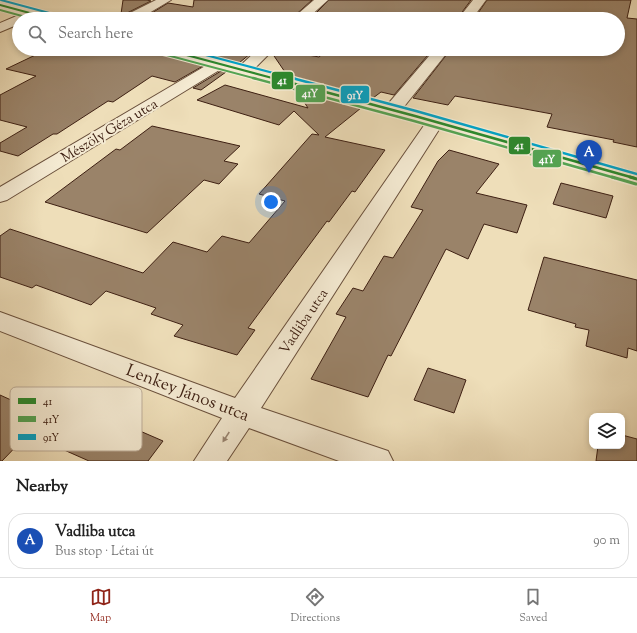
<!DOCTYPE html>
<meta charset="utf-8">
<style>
body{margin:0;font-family:"Sorts Mill Goudy",serif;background:#f6f6f6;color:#222}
.controls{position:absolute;right:12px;bottom:12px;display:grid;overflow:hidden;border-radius:8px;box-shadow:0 2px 6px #0003}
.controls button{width:36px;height:36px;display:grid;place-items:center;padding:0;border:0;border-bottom:1px solid #e0e0e0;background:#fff;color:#222;font:20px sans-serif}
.you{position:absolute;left:271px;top:202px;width:14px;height:14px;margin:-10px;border:3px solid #fff;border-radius:50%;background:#1a73e8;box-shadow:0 0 0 6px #1a73e833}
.badge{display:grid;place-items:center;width:26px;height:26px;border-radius:50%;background:#8f2418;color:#fff;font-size:13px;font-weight:700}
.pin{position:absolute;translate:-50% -33px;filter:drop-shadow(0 1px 2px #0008)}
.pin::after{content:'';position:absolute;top:21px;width:14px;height:12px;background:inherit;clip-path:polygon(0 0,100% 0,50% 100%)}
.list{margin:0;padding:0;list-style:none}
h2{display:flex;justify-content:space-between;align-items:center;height:52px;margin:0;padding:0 16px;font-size:17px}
h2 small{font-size:13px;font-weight:400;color:#767676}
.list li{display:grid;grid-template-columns:26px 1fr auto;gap:12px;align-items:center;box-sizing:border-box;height:56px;margin:0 8px 8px;padding:0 8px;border:1px solid #e0e0e0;border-radius:16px}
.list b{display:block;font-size:15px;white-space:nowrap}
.list p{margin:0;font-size:13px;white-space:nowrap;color:#767676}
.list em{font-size:13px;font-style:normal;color:#767676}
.icon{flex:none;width:22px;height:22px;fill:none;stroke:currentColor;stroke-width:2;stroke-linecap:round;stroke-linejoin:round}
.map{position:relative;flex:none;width:637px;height:461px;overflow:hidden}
.search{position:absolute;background:#fff;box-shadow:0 2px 6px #0003;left:12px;right:12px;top:12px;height:44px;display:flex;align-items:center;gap:10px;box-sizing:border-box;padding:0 14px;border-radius:22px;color:#767676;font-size:15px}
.sheet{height:116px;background:#fff}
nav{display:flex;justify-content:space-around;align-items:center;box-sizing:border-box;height:56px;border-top:1px solid #e0e0e0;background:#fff;font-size:11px;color:#767676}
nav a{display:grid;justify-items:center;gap:2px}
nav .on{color:#8f2418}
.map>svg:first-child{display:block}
</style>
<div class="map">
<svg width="637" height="461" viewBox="0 0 637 461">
<rect width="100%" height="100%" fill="#eedeb9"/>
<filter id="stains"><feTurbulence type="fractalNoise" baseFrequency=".005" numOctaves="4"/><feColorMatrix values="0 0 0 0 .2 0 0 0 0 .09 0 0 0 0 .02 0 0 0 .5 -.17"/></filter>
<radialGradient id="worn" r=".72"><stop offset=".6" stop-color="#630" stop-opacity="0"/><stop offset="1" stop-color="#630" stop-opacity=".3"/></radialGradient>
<path fill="#9a8369" stroke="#3e2013" d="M123,0H147L151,1L123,15L121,14Z
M194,0H312L291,19H142L168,3L193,7Z
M329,0H471L457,19H348L314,15Z
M487,0H631L627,18L637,19V147L613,142L614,140L547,127L552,114L455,96L448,105L413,98L451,49H618V19H474Z
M48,49H156L159,53L203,66L175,82L152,76L113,102L108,101L57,134H53L18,156L0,151V143L27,127L0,120V95L36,76L6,69Z
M187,49H256L239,63Z
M276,49L319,57L328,49H433L394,95L381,92L373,98L287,75L272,53Z
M221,71L226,72L201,90L193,88Z
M225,85L308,108L297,91L361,108L325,137L385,150L355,192L352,191L329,222L327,221L248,328L255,330L237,355L174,336L183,325L151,314L156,308L106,291L91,305L36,285L32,288L0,277V236L10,229L143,273L173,242L207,252L222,236L249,243L285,201L259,194L312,134L319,135L294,111L279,125L197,100Z
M152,126L240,146L224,161L238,164L219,184L204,180L147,233L45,202L116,149L120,150Z
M449,150L499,164L476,193L527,205L517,233L484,224L468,259L446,249L391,356L388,355L368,397L311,379L346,317L336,314L353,288L363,291L384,256L393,258L423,210L411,207L438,161Z
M561,183L613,196L606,218L553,204Z
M544,257L637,280V351L628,348L627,358L586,346L589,330L575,327L576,324L528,310Z
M428,368L466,380L454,413L414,400Z
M0,395L42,414L58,397L72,403L74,401L111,416L110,418L163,441L148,461H89L28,434L2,461H0Z
M622,435L637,439V461H596L598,446H622Z"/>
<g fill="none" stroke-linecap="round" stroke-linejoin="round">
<defs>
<path id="minor" d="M156,0H171L139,19H122L124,16Z
M314,0H328L307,19H292Z
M473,0H486L472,19H458Z
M0,1L57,16L59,19H37L0,9Z
M19,15L24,16L26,19H19V24L0,32V23Z
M157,49H181L241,65L258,49H274L255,68L388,104L435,49H450L403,108L637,173V185L440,128L261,408L388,451L393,461H339L249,428L227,461H194L222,418L0,331V312L235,398L425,124L221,69L7,200L0,202V187L207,65L159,52Z"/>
</defs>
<use href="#minor" stroke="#6a503c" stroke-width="2"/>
<use href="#minor" fill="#f4ead2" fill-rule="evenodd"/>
<defs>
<path id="bus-1-far2" d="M0,5L52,19
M164,49L276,79"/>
<path id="bus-1-far1" d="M273,78L415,116L634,178"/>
<path id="bus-1" d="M630,177L637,179"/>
<path id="bus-2-far2" d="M0,10L33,19
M163,54L257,79"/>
<path id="bus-2-far1" d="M253,78L414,121L615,178"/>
<path id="bus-2" d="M612,177L636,184"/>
<path id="bus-3-far1" d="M1,0L53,14
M183,49L296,79"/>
<path id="bus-3" d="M292,78L416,111L637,174"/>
</defs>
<use href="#bus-1-far2" stroke="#f4ead2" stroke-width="4"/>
<use href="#bus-1-far1" stroke="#f4ead2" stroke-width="5"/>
<use href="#bus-1" stroke="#f4ead2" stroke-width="6"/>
<use href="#bus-2-far2" stroke="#f4ead2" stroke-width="4"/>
<use href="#bus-2-far1" stroke="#f4ead2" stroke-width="5"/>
<use href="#bus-2" stroke="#f4ead2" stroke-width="6"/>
<use href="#bus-3-far1" stroke="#f4ead2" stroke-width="4"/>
<use href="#bus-3" stroke="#f4ead2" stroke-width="5"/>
<use href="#bus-1-far2" stroke="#2d882d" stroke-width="2"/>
<use href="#bus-1-far1" stroke="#2d882d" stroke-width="2.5"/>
<use href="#bus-1" stroke="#2d882d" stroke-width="3"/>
<use href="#bus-2-far2" stroke="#54a352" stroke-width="2"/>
<use href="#bus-2-far1" stroke="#54a352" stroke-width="2.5"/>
<use href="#bus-2" stroke="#54a352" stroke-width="3"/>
<use href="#bus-3-far1" stroke="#03a2c5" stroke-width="2"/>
<use href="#bus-3" stroke="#03a2c5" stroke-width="2.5"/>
</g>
<defs><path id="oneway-solid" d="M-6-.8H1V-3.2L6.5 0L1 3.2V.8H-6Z"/></defs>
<use fill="#998572" href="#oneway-solid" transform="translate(226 437) rotate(123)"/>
<g text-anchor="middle" stroke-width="4" stroke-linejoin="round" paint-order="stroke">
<g font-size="14" fill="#3e2013" stroke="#f4ead2">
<text transform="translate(109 130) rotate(-31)" y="5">Mészöly Géza utca</text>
<text transform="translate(303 321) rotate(-56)" y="5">Vadliba utca</text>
</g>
<g font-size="17" fill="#3e2013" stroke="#f4ead2">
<text transform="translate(188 392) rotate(21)" y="6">Lenkey János utca</text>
</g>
</g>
<rect x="10" y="387" width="132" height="64" rx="6" fill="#f4ead2" stroke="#bdad99" stroke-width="1"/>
<rect x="18" y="398" width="18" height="6" fill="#2d882d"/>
<rect x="18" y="416" width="18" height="6" fill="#54a352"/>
<rect x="18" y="434" width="18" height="6" fill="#03a2c5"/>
<g font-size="11" fill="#3e2013">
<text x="43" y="405">41</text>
<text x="43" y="423">41Y</text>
<text x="43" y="441">91Y</text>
</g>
<g stroke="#f4ead2" stroke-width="1.5">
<rect x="271" y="71" width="23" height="19" rx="4" fill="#2d882d"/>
<rect x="295" y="84" width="31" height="19" rx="4" fill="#54a352"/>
<rect x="340" y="85" width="30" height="19" rx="4" fill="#03a2c5"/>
<rect x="508" y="136" width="23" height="19" rx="4" fill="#2d882d"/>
<rect x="532" y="149" width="30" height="19" rx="4" fill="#54a352"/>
</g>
<g font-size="11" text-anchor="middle" font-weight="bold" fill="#fff">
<text x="282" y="84">41</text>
<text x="310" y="97">41Y</text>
<text x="355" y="99">91Y</text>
<text x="519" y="149">41</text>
<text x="547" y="163">41Y</text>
</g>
<rect width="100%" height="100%" filter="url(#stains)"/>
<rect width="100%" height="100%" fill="url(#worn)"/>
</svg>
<div class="controls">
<button><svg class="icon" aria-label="layers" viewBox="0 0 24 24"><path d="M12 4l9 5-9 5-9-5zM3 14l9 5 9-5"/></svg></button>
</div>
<div class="you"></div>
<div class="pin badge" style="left:589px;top:173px;background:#1a4fb4">A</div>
<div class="search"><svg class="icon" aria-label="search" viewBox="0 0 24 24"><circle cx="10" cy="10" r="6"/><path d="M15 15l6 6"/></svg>Search here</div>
</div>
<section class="sheet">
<h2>Nearby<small></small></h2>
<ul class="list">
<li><span class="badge" style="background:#1a4fb4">A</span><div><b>Vadliba utca</b><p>Bus stop · Létai út</p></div><em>90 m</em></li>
</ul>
</section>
<nav>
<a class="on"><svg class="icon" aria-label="map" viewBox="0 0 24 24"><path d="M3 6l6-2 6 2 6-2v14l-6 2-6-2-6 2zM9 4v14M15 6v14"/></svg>Map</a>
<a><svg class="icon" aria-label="directions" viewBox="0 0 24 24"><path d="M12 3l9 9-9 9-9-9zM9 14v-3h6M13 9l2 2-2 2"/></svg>Directions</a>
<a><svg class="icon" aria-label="saved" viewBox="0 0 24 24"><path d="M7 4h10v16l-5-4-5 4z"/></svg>Saved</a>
</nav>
